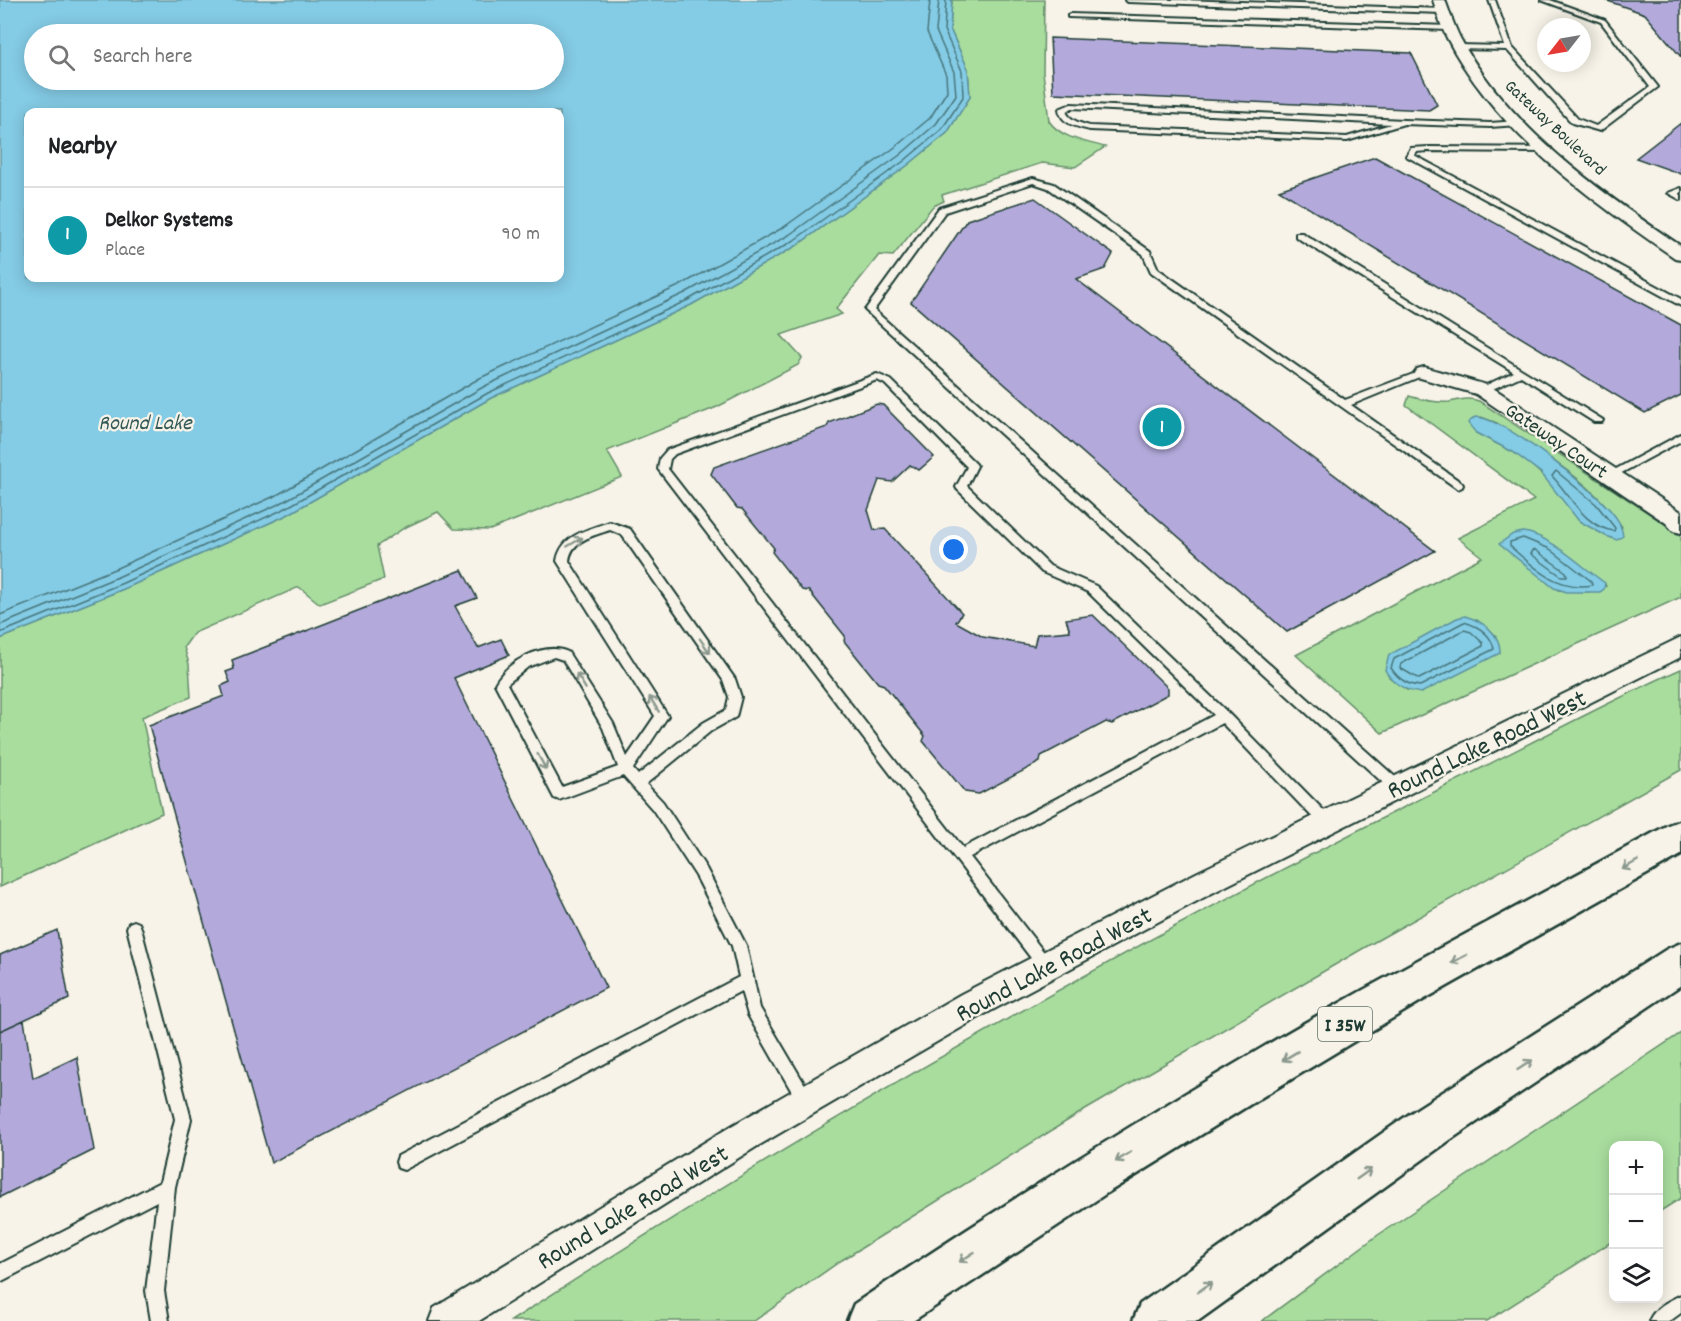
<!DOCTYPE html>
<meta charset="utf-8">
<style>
body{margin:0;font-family:Dekko,sans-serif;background:#f2f2f2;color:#202124}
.controls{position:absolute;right:18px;bottom:18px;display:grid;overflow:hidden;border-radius:12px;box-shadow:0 3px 15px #0003}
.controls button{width:54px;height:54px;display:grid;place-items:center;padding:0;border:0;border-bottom:2px solid #e0e0e0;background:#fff;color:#202124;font:30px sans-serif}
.compass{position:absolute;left:1537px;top:18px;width:54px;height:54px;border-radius:50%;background:#fff;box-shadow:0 3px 15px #0003;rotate:239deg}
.you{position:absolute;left:954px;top:550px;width:21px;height:21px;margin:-15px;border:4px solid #fff;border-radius:50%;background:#1a73e8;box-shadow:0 0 0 9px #1a73e833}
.badge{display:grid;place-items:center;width:39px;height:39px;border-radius:50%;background:#111827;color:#fff;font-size:20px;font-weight:700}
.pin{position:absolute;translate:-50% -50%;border:3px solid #fff;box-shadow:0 2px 6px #0006}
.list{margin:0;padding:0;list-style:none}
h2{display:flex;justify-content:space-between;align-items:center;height:78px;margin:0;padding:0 24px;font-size:26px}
h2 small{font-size:20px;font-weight:400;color:#757577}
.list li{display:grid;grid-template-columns:39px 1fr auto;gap:18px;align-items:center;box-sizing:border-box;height:96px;padding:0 24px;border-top:2px solid #e0e0e0}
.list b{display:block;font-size:22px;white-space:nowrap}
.list p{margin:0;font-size:20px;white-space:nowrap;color:#757577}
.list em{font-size:20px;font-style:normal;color:#757577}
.icon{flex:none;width:33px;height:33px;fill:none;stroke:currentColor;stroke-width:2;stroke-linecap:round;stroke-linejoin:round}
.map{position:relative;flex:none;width:1681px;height:1321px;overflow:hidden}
.search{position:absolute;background:#fff;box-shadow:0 3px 15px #0003;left:24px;top:24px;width:540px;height:66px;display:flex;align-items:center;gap:15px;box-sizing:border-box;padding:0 21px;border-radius:33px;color:#757577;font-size:22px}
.panel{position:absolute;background:#fff;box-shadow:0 3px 15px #0003;left:24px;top:108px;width:540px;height:174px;border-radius:12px}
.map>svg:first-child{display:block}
</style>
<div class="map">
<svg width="1681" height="1321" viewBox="0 0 1681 1321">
<rect width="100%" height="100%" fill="#f7f3e8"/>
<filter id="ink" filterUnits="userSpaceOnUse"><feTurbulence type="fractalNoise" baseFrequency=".0167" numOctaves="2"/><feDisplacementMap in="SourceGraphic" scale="12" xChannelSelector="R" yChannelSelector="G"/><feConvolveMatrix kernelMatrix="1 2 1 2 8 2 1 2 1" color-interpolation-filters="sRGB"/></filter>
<g filter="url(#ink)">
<path fill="#a9dd9e" stroke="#648d69" stroke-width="1.5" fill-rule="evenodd" d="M952,0H1044L1043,72L1049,121C1060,138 1087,142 1105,147L1075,167L1042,163L942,195L944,201L933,206L893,256L879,255L836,309L842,314L781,335L802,358L798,365L717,407L607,451L622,477L490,530L454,529L438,512L404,528L377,546L384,579L320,604L299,587L194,633L184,647L189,664L191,697L142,717L162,813L0,887V639L126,588L287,515L491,398L691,305L796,246L908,165L947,133L970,97L968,69L950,29Z
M1409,396C1422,400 1436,403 1449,402C1461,400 1467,397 1479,401L1665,524L1681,537V597L1382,733L1296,655L1482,557L1458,538L1534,500L1406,405ZM1481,417L1497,423C1541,453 1593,481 1622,527L1606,536L1579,521L1553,485L1529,463L1513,452L1476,433ZM1542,538L1604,583L1606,586L1588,592L1558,590ZM1477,620L1496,636L1407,690L1389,677Z
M1681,669V770L1369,945L1075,1116L842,1260L754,1321H511C812,1125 1124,946 1446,786C1524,747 1601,705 1681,669Z
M1681,1033V1198L1659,1212L1658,1146H1614L1613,1241L1487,1321H1262L1378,1235Z"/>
<path fill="#84cbe5" stroke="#5c929e" stroke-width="1.5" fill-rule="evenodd" d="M0,0H952L950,29L968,69L970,97L947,133L908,165L796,246L691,305L491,398L287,515L126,588L0,639ZM554,34V80H34V34ZM28,112H560V278H28Z
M1475,417C1504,417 1591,488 1611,511C1618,519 1622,526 1623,536L1617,540L1606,536L1579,521L1541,473L1513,452L1476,433L1468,423Z
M1523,532C1550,535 1582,567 1605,583L1604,589L1600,592H1567L1554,588L1499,544L1513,534Z
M1465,616C1482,621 1501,633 1500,653L1421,693C1406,691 1393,684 1385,670L1389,655L1457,618Z"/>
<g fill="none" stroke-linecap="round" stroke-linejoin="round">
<path stroke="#47767b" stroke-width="1.5" d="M1556,471L1596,504L1615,528L1614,531C1584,527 1571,496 1552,476Z
M1523,538L1550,549L1591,581L1592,585C1558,591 1534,568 1510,546V542Z
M1534,549L1566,572L1567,576H1561L1531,554Z
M0,615L117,568L277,495L480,378L681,285L784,227L894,148L930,118L947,91L946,75L927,32L930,0
M1464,622C1478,626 1491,634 1494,649L1420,686C1407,685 1398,679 1391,668L1394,659Z
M0,625L120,576L281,503L485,386L685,293L789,235L900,155L936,124L956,95L954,72L936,31L939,0
M1464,630L1471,632L1483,643V646L1419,679L1400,668L1401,664Z
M0,633L123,583L284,509L488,393L688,300L793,241L904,161L942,129L963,97L962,71L944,30L946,0"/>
</g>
<path fill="#b3aadb" stroke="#1f3d34" stroke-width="1.5" d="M1605,0H1681V57L1645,14Z
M1050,38L1411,53L1437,105L1429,110L1053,93Z
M1681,123V174L1636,158Z
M1375,157L1681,325V395L1645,413L1279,190Z
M1035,198L1113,254L1105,269L1076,279L1435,551L1287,632L911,302L967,220Z
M877,404L883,405L934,457L919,470L910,465L892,482L879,480L868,510L874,530L885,529L962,613L956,622L983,637L1034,646L1037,634L1070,631L1066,619L1093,615L1168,688V694L1112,724L1106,722L1041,756L1040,762L979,794L965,792L923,741L925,736L884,685L878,683L844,641L845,636L809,591L802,590L772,552L774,548L742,509L737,508L711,474L714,467L827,427L829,423Z
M462,570L477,598L455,606L478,648L501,639L509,655L454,678L606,988L271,1163L149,725L224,696L221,686L230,682L226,672L234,669L232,660Z
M57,930L69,999L0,1031V955Z
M24,1020L33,1078L77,1057L94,1150L0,1197V1031Z"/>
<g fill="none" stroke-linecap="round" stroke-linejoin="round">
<defs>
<path id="service" d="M1125,0H1182L1442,9L1445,11L1442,13L1128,2Z
M1489,0H1495L1512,47L1578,119L1596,126L1650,87L1601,22L1541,0H1550L1605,20L1658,87L1600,131L1572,123L1507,50L1458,49L1455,47L1458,45L1505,46Z
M1070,14L1449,26L1452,28L1449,30L1068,17V15Z
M1071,104L1404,120L1490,123L1518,121L1522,123L1518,125L1490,127L1404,124L1347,141L1090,130C1077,127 1061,124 1059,109ZM1072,108L1391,124L1347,137L1090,126C1080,123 1071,121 1066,112Z
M1428,147L1551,148L1552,150L1548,152L1428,151L1416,152L1414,155L1681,299V306L1406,156L1411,148Z
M1033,178L1054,184L1150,251L1158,269L1345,400L1421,371H1427L1429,373L1351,405L1462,483L1463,485L1462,487L1458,489L1151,272L1143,254L1048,188L1033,183L945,212L874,310L1403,784L1405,788L1403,792L1398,793L1393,792L865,310L939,208Z
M1681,188V193H1679L1681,195V200L1668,193Z
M1296,233H1302L1603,420L1602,422H1594L1521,376L1486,392H1480V388L1514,372L1296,237Z
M877,374L891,380L976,464L977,466L967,486L1050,566L1096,586L1227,712L1331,818L1333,822L1331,826L1326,828L1321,826L1222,723L970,857L1050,960L1052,965L1050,970L1045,972L1040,970L658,469L660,458L667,450ZM877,380L885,384L967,467L956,487L957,489L1042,572L1088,592L1214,715L963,848L668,469L670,459L675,454Z
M1681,434V441L1614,477H1606L1605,475Z
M610,522L630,529L735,679L741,697L736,717L711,731L646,784L663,802L706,868L746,945L760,1008L814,1100L812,1106L806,1108L800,1106L748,1015L741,991L404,1170L398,1168L396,1162L398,1156L739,977L732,946L696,876L653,810L623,776L559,800L554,798L495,684C506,662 544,641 568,652L613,723L627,757L655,716L557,561C561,535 588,529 610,522ZM610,530L622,535L723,680L729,697L726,710L703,723L638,775L633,769L668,716L569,561C571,540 593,536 610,530ZM554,657L563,660L603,728L618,767L562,787L507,684L528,667Z
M134,921L139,923L141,928L191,1119L175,1187L164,1291L169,1321H151L146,1291L157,1201L0,1282V1264L160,1182L175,1119L127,928L129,923Z
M1681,1295V1313L1670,1321H1649C1655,1307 1668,1301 1681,1295Z"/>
<path id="minor" d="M1433,0H1445C1450,13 1454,26 1460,38C1508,127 1599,191 1681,246V259L1675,258C1590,199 1496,133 1447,38C1441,27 1437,13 1433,0Z
M1424,367L1490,386L1681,512V533L1673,531L1666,523L1476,394L1417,377L1414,373L1417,369Z
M1681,637V657L1216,891L983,1015L756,1147L479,1321H429L434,1308L733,1125L961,994L1196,873Z"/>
<path id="motorway" d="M1681,820V855L1421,1001L1275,1089L1107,1193L913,1321H847L854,1304C1000,1206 1149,1113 1301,1025C1422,956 1546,892 1668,825Z
M1681,943V985L1450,1140L1198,1321H1133L1140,1304L1418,1108L1667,949Z"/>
</defs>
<use href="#service" stroke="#1f3d34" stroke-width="4"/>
<use href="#minor" stroke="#1f3d34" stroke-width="4"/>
<use href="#motorway" stroke="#1f3d34" stroke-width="5"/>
<use href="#service" fill="#f7f3e8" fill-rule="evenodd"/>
<use href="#minor" fill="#f7f3e8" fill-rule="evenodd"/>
<use href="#motorway" fill="#f7f3e8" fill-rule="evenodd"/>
</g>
<defs><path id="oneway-shaft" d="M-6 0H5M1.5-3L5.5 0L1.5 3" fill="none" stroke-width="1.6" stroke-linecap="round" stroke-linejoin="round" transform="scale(1.5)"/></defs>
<g stroke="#8b988e">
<use href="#oneway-shaft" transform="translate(575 542) rotate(-30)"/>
<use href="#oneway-shaft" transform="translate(705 646) rotate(55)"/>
<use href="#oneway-shaft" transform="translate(581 681) rotate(-121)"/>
<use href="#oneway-shaft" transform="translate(654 704) rotate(-122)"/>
<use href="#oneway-shaft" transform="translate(542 762) rotate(61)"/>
<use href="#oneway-shaft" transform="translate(1630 865) rotate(150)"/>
<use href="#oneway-shaft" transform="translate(1459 959) rotate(152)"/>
<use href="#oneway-shaft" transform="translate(1290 1056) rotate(149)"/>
<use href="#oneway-shaft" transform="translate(1525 1065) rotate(-33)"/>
<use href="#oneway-shaft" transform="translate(1123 1157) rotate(148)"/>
<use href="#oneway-shaft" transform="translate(1364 1174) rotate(-35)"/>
<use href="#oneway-shaft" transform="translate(967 1257) rotate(147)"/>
<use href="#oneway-shaft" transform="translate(1205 1287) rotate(-36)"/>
</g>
</g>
<g text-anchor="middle" stroke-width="4.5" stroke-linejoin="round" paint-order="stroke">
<g font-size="18" fill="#1f3d34" stroke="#f7f3e8">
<text transform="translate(1556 127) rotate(43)" y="6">Gateway Boulevard</text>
</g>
<rect fill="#f7f3e8" stroke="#60746a" stroke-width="1.5" x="1318" y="1007" width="54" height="34" rx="4.5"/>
<g font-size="20" font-weight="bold" fill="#1f3d34">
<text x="1345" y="1031">I 35W</text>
</g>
<g font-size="21" fill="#1f3d34" stroke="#f7f3e8">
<text transform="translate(1557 440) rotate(34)" y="7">Gateway Court</text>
</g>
<g font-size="22" font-style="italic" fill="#335957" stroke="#f7f3e8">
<text x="145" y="429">Round Lake</text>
</g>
<g font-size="26" fill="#1f3d34" stroke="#f7f3e8">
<text transform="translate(1486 743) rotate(-26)" y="9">Round Lake Road West</text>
<text transform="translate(1053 963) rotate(-28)" y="9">Round Lake Road West</text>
<text transform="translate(632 1206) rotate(-31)" y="9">Round Lake Road West</text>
</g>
</g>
</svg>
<div class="controls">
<button>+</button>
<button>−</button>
<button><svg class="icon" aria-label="layers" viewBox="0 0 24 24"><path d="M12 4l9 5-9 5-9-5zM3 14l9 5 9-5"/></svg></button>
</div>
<svg class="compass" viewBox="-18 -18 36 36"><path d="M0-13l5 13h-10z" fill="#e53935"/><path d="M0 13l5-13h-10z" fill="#757577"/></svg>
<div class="you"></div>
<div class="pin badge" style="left:1162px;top:427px;background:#0f9aa8">1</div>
<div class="search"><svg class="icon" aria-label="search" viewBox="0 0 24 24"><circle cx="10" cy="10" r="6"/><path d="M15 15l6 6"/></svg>Search here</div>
<section class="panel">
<h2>Nearby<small></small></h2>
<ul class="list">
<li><span class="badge" style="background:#0f9aa8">1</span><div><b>Delkor Systems</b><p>Place</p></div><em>90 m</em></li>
</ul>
</section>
</div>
